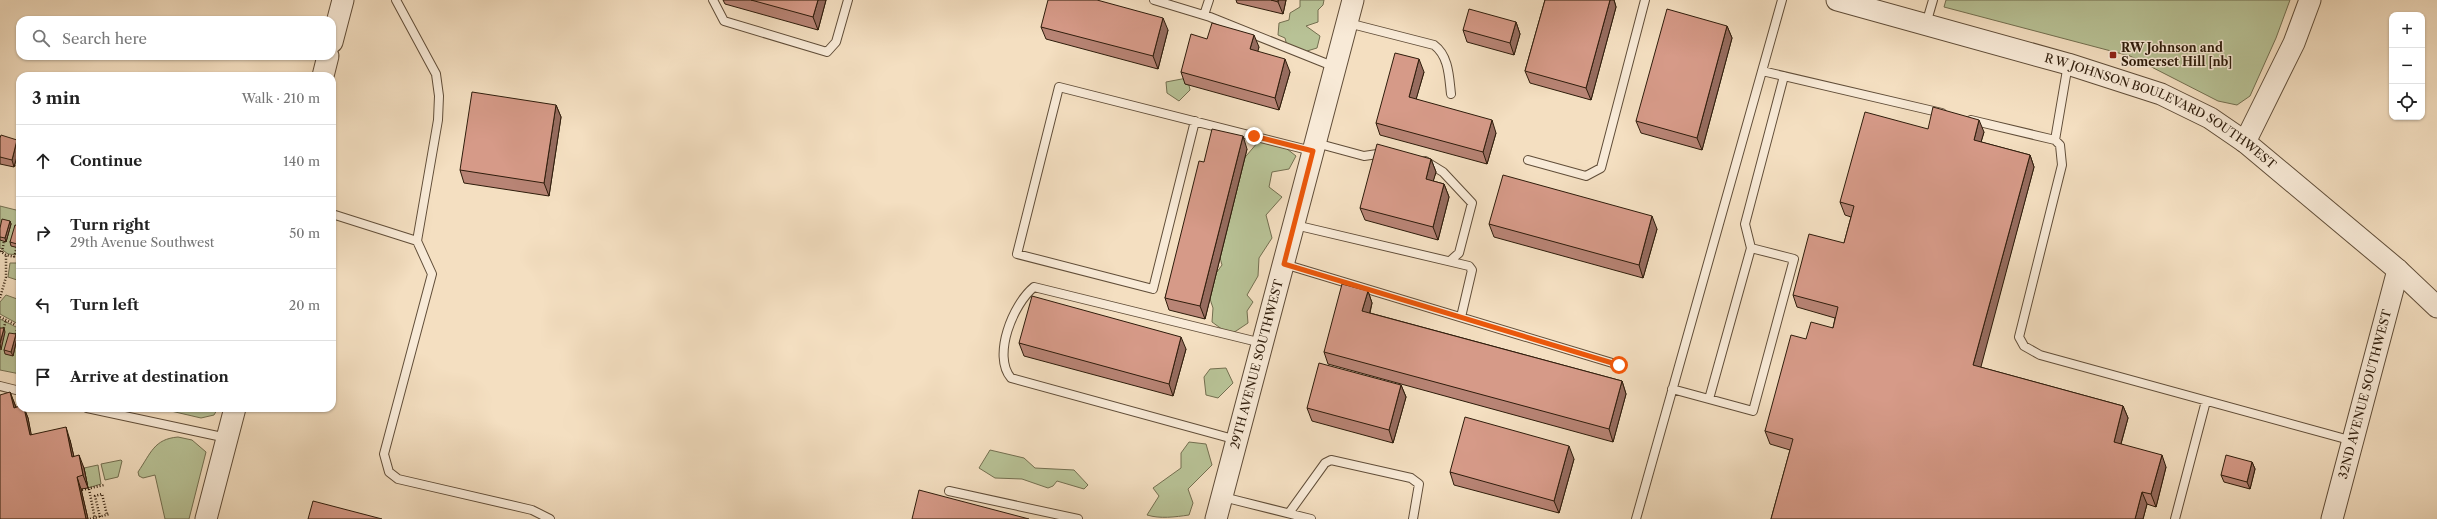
<!DOCTYPE html>
<meta charset="utf-8">
<style>
body{margin:0;font-family:"Libre Caslon Text",serif;background:#f2f2f2;color:#222}
.controls{position:absolute;right:12px;top:12px;display:grid;overflow:hidden;border-radius:8px;box-shadow:0 1px 3px #0004}
.controls button{width:36px;height:36px;display:grid;place-items:center;padding:0;border:0;border-bottom:1px solid #e0e0e0;background:#fff;color:#222;font:20px sans-serif}
.stop{position:absolute;width:12px;height:12px;margin:-9px;border:3px solid #ea580c;border-radius:50%;background:#fff}
.stop.end{background:#ea580c;border-color:#fff;box-shadow:0 1px 4px #0008}
.list{margin:0;padding:0;list-style:none}
h2{display:flex;justify-content:space-between;align-items:center;height:52px;margin:0;padding:0 16px;font-size:17px}
h2 small{font-size:13px;font-weight:400;color:#767676}
.list li{display:grid;grid-template-columns:26px 1fr auto;gap:12px;align-items:center;box-sizing:border-box;height:72px;padding:0 16px;border-top:1px solid #e0e0e0}
.list b{display:block;font-size:15px;white-space:nowrap}
.list p{margin:0;font-size:13px;white-space:nowrap;color:#767676}
.list em{font-size:13px;font-style:normal;color:#767676}
.icon{flex:none;width:22px;height:22px;fill:none;stroke:currentColor;stroke-width:2;stroke-linecap:round;stroke-linejoin:round}
.map{position:relative;flex:none;width:2437px;height:519px;overflow:hidden}
.search{position:absolute;background:#fff;box-shadow:0 1px 3px #0004;left:16px;top:16px;width:320px;height:44px;display:flex;align-items:center;gap:10px;box-sizing:border-box;padding:0 14px;border-radius:12px;color:#767676;font-size:15px}
.panel{position:absolute;background:#fff;box-shadow:0 1px 3px #0004;left:16px;top:72px;width:320px;height:340px;border-radius:12px}
.map>svg:first-child{display:block}
</style>
<div class="map">
<svg width="2437" height="519" viewBox="0 0 2437 519">
<rect width="100%" height="100%" fill="#f4dfc1"/>
<filter id="stains"><feTurbulence type="fractalNoise" baseFrequency=".005" numOctaves="4"/><feColorMatrix values="0 0 0 0 .2 0 0 0 0 .09 0 0 0 0 .02 0 0 0 .5 -.17"/></filter>
<radialGradient id="worn" r=".72"><stop offset=".6" stop-color="#630" stop-opacity="0"/><stop offset="1" stop-color="#630" stop-opacity=".3"/></radialGradient>
<path fill="#b8c296" stroke="#736f50" d="M1300,0H1324L1323,5L1318,10V22L1306,26L1320,36L1317,48L1307,51L1306,54L1287,46L1285,38L1278,35L1279,23L1289,20L1290,13L1300,7Z
M1946,0H2290L2276,38L2250,96L2237,105L2218,101L2130,56L1944,7Z
M1187,78L1185,84L1189,85L1190,90L1179,101L1167,93L1166,82Z
M1277,141L1296,156L1289,169L1272,172L1269,187L1282,197L1266,215L1272,238L1259,258L1258,276L1247,295L1253,302L1247,311L1248,323L1230,335L1212,322L1213,308L1206,287L1222,265L1215,240L1241,162L1258,142Z
M0,206L20,211V255L8,254L0,248Z
M10,263H20V281L8,277Z
M6,295L20,300V325L0,314V302Z
M0,319L20,329V374L0,370Z
M1226,368L1233,383L1218,398L1206,395L1204,377L1210,369Z
M158,408H218L214,415L201,418Z
M178,437L192,440L206,452L189,519H165L155,475L143,478L139,476L138,472C151,453 154,439 178,437Z
M1189,442L1206,444L1212,465L1188,489L1193,503L1189,515C1175,517 1160,519 1147,515L1159,496L1153,488L1181,468V453Z
M990,450L1024,458L1035,468L1074,470L1088,485L1084,489L1057,481L1053,486L1048,488L1022,479L995,478L979,468Z
M121,460L122,461L118,477L105,480L101,464Z
M98,465L101,484L88,488L84,468Z"/>
<g fill="none" stroke-linecap="round" stroke-linejoin="round">
<defs>
<path id="service" d="M713,0L724,21L827,52L836,42L848,0
M1154,0L1210,17L1335,67
M1204,15L1209,0
M1348,23L1434,45C1449,56 1449,77 1451,94
M1926,24L1933,0
M1762,71L1942,113
M1971,120L2055,140L2060,145L2062,165L2019,337L2024,346L2040,355L2353,441
M1195,121L1153,289L1017,254L1059,87L1312,151
M2055,140L2068,64
M1316,143L1364,156L1384,153
M1528,160L1586,176L1601,168L1645,0
M1425,161L1443,172L1472,203L1459,253L1450,261
M332,214L417,241L438,120L439,96L436,74L396,0
M1295,225L1469,266L1472,270L1461,317
M417,241L432,274L384,454L389,472L398,479L532,510L550,519
M1284,264L1619,365
M0,386L20,391
M1672,389L1753,411L1794,259L1751,248L1745,224L1784,76
M1709,399L1751,248
M87,408L227,438
M1237,440L1011,378C992,356 1013,304 1034,287L1262,343
M949,491L1078,519
M1223,497L1311,519
M1289,513L1325,463L1331,460L1411,478L1419,484L1413,519
M1636,519L1782,0
M2175,519L2206,401"/>
<g id="tertiary">
<path id="s1" d="M1837,0L2068,64L2161,94L2210,118L2245,142L2398,270L2437,307"/>
<path d="M332,42L343,0"/>
<path d="M323,76L328,56"/>
<path d="M2245,142L2294,43L2310,0"/>
<path d="M206,519L235,408"/>
<path id="s2" d="M1216,519L1353,0"/>
<path id="s3" d="M2332,519L2398,270"/>
</g>
</defs>
<use href="#service" stroke="#604d38" stroke-width="10"/>
<use href="#tertiary" stroke="#604d38" stroke-width="23"/>
<path stroke="#2e1c0b" stroke-width="2.5" stroke-dasharray="1 2" stroke-linecap="butt" d="M0,251L6,255L20,258
M2,252L4,241
M14,257L17,247
M0,298L6,277V255
M0,317L20,327
M3,331L6,320
M15,337L18,326
M89,489L95,519
M82,490L104,485
M100,517L95,496L102,494L107,515
M90,519L110,514"/>
<use href="#service" stroke="#f8ead7" stroke-width="8"/>
<use href="#tertiary" stroke="#f8ead7" stroke-width="21"/>
</g>
<path fill="#b88475" stroke="#2e1c0b" d="M723,0H826L818,30L725,4Z
M1236,0H1286L1283,14L1237,3Z
M1545,0H1614L1616,7L1591,100L1530,83L1525,71Z
M1516,22L1520,34L1514,55L1467,42L1463,30Z
M1727,26L1732,38L1702,150L1641,133L1636,121Z
M1041,27L1168,30L1158,69L1046,39Z
M1207,39L1259,47L1257,51L1290,72L1279,110L1185,84L1181,72Z
M1424,72L1416,99L1496,133L1487,164L1380,135L1376,123Z
M556,105L561,117L549,196L464,183L460,170Z
M1928,129L1984,132L1981,142L2030,155L2034,167L1980,367L2123,406L2128,418L2121,444L2166,467L2156,507L2147,504L2143,519H1771L1790,450L1770,444L1765,431L1806,339L1833,328L1835,318L1797,307L1793,295L1844,243L1851,217L1845,215L1840,202Z
M0,138L20,146L14,167L0,164Z
M1247,149L1205,319L1169,310L1165,298L1204,162Z
M20,153V170L18,169L16,166Z
M1431,159L1436,172L1433,181L1444,184L1449,197L1438,240L1365,220L1360,208Z
M10,221L11,224L6,242L0,240V228Z
M1489,224L1657,229L1643,278L1494,237Z
M20,226V242L19,248L11,246L10,242Z
M1368,291L1372,303L1370,313L1622,381L1626,394L1613,442L1328,364L1324,352Z
M16,334L17,338L13,356L5,354L4,350Z
M20,341V357L18,356L17,353Z
M1019,343L1186,349L1173,396L1024,356Z
M1401,385L1406,397L1393,443L1312,421L1307,408Z
M10,392L16,407L24,408L28,418L31,435L70,440L74,457L84,468L88,488L81,489L88,519H0Z
M1574,459L1559,513L1454,485L1450,472Z
M2252,462L2255,469L2250,489L2224,482L2221,475Z"/>
<path fill="#966c5f" stroke="#2e1c0b" d="M818,0H826L818,30L813,17Z
M1278,0H1286L1283,14L1278,2Z
M1610,0H1614L1616,7L1591,100L1586,88Z
M1163,18L1168,30L1158,69L1153,56Z
M1516,22L1520,34L1514,55L1510,43Z
M1727,26L1732,38L1702,150L1697,138Z
M1254,35L1259,47L1255,62L1250,49Z
M1285,59L1290,72L1279,110L1275,98Z
M1419,59L1424,72L1413,110L1409,97Z
M556,105L561,117L549,196L544,183Z
M1492,120L1496,133L1487,164L1483,152Z
M1979,120L1984,132L1978,152L1974,140Z
M1243,136L1247,149L1205,319L1200,306Z
M17,140L20,146L14,167L12,160Z
M2030,155L2034,167L1978,378L1973,365Z
M1431,159L1436,172L1430,192L1426,179Z
M1444,184L1449,197L1438,240L1433,227Z
M1652,216L1657,229L1643,278L1639,265Z
M10,221L11,224L6,242L5,238Z
M20,233V242L19,248L17,244Z
M1368,291L1372,303L1367,323L1362,311Z
M4,328L5,332L1,350L0,343Z
M16,334L17,338L13,356L11,352Z
M1181,337L1186,349L1173,396L1169,384Z
M1622,381L1626,394L1613,442L1609,429Z
M1401,385L1406,397L1393,443L1389,430Z
M10,392L15,405L19,420L14,408Z
M2123,406L2128,418L2118,454L2114,442Z
M24,408L28,418L34,448L30,435Z
M66,427L70,440L77,470L72,457Z
M1569,446L1574,459L1559,513L1554,501Z
M79,455L84,468L88,488L83,475Z
M2162,455L2166,467L2156,507L2151,494Z
M2252,462L2255,469L2250,489L2247,482Z
M77,477L81,489L88,519H86Z
M2142,492L2147,504L2143,519H2135Z"/>
<path fill="#d69a88" stroke="#2e1c0b" d="M751,0H818L813,17Z
M1048,0H1097L1163,18L1153,56L1041,27Z
M1271,0H1278V2Z
M1545,0H1610L1586,88L1525,71Z
M1469,9L1516,22L1510,43L1463,30Z
M1667,9L1727,26L1697,138L1636,121Z
M1212,23L1254,35L1250,49L1285,59L1275,98L1181,72L1191,34L1207,39Z
M1395,53L1419,59L1409,97L1492,120L1483,152L1376,123Z
M472,92L556,105L544,183L460,170Z
M1933,107L1979,120L1974,140L2030,155L1973,365L2123,406L2114,442L2162,455L2151,494L2142,492L2135,519H1771L1793,439L1765,431L1791,335L1806,339L1811,322L1833,328L1838,307L1793,295L1809,234L1844,243L1854,206L1840,202L1865,112L1928,129Z
M1212,129L1243,136L1200,306L1165,298L1199,161L1204,162Z
M1,135L17,140L12,160L0,157V138Z
M1377,144L1431,159L1426,179L1444,184L1433,227L1360,208Z
M20,153V166H16Z
M1503,175L1652,216L1639,265L1489,224Z
M2,219L10,221L5,238L0,237V228Z
M15,225L20,226V233L17,244L10,242Z
M1342,284L1368,291L1362,311L1622,381L1609,429L1324,352Z
M1032,296L1181,337L1169,384L1019,343Z
M0,328H4L0,343Z
M9,333L16,334L11,352L4,350Z
M20,341V354L17,353Z
M1319,363L1401,385L1389,430L1307,408Z
M10,392L14,408L20,406V408H24L30,435L66,427L72,457L79,455L83,475L77,477L86,519H0V395Z
M1465,417L1569,446L1554,501L1450,472Z
M2226,455L2252,462L2247,482L2221,475Z
M919,490L1029,519H912Z
M313,501L382,519H308Z"/>
<g fill="none" stroke-linecap="round" stroke-linejoin="round">
<path stroke="#ea580c" stroke-width="5" d="M1254,136L1313,151L1284,264L1619,365"/>
</g>
<rect fill="#8f2418" stroke="#f8ead7" stroke-width="1.5" x="2109" y="51" width="8" height="8" rx="2"/>
<g text-anchor="middle" stroke-width="3" stroke-linejoin="round" paint-order="stroke">
<g font-size="12" font-weight="bold" fill="#2e1c0b" stroke="#f8ead7" text-anchor="start">
<text x="2121" y="52">RW Johnson and<tspan x="2121" dy="14">Somerset Hill [nb]</tspan></text>
</g>
<g font-size="12" fill="#2e1c0b" stroke="#f8ead7">
<text dy="4" stroke="none"><textPath href="#s1" startOffset="344">R W JOHNSON BOULEVARD SOUTHWEST</textPath></text>
<text dy="4" stroke="none"><textPath href="#s2" startOffset="160">29TH AVENUE SOUTHWEST</textPath></text>
<text dy="4" stroke="none"><textPath href="#s3" startOffset="129">32ND AVENUE SOUTHWEST</textPath></text>
</g>
</g>
<rect width="100%" height="100%" filter="url(#stains)"/>
<rect width="100%" height="100%" fill="url(#worn)"/>
</svg>
<div class="controls">
<button>+</button>
<button>−</button>
<button><svg class="icon" aria-label="locate" viewBox="0 0 24 24"><circle cx="12" cy="12" r="6"/><path d="M12 2v4M12 18v4M2 12h4M18 12h4"/></svg></button>
</div>
<div class="stop" style="left:1619px;top:365px"></div>
<div class="stop end" style="left:1254px;top:136px"></div>
<div class="search"><svg class="icon" aria-label="search" viewBox="0 0 24 24"><circle cx="10" cy="10" r="6"/><path d="M15 15l6 6"/></svg>Search here</div>
<section class="panel">
<h2>3 min<small>Walk · 210 m</small></h2>
<ul class="list">
<li><svg class="icon" aria-label="ahead" viewBox="0 0 24 24"><path d="M12 20V5M6 11l6-6 6 6"/></svg><div><b>Continue</b></div><em>140 m</em></li>
<li><svg class="icon" aria-label="right" viewBox="0 0 24 24"><path d="M7 20v-9h11M14 6l5 5-5 5"/></svg><div><b>Turn right</b><p>29th Avenue Southwest</p></div><em>50 m</em></li>
<li><svg class="icon" aria-label="left" viewBox="0 0 24 24"><path d="M17 20v-9H6M10 6l-5 5 5 5"/></svg><div><b>Turn left</b></div><em>20 m</em></li>
<li><svg class="icon" aria-label="arrive" viewBox="0 0 24 24"><path d="M6 21V4h12l-3 4 3 4H6"/></svg><div><b>Arrive at destination</b></div></li>
</ul>
</section>
</div>
